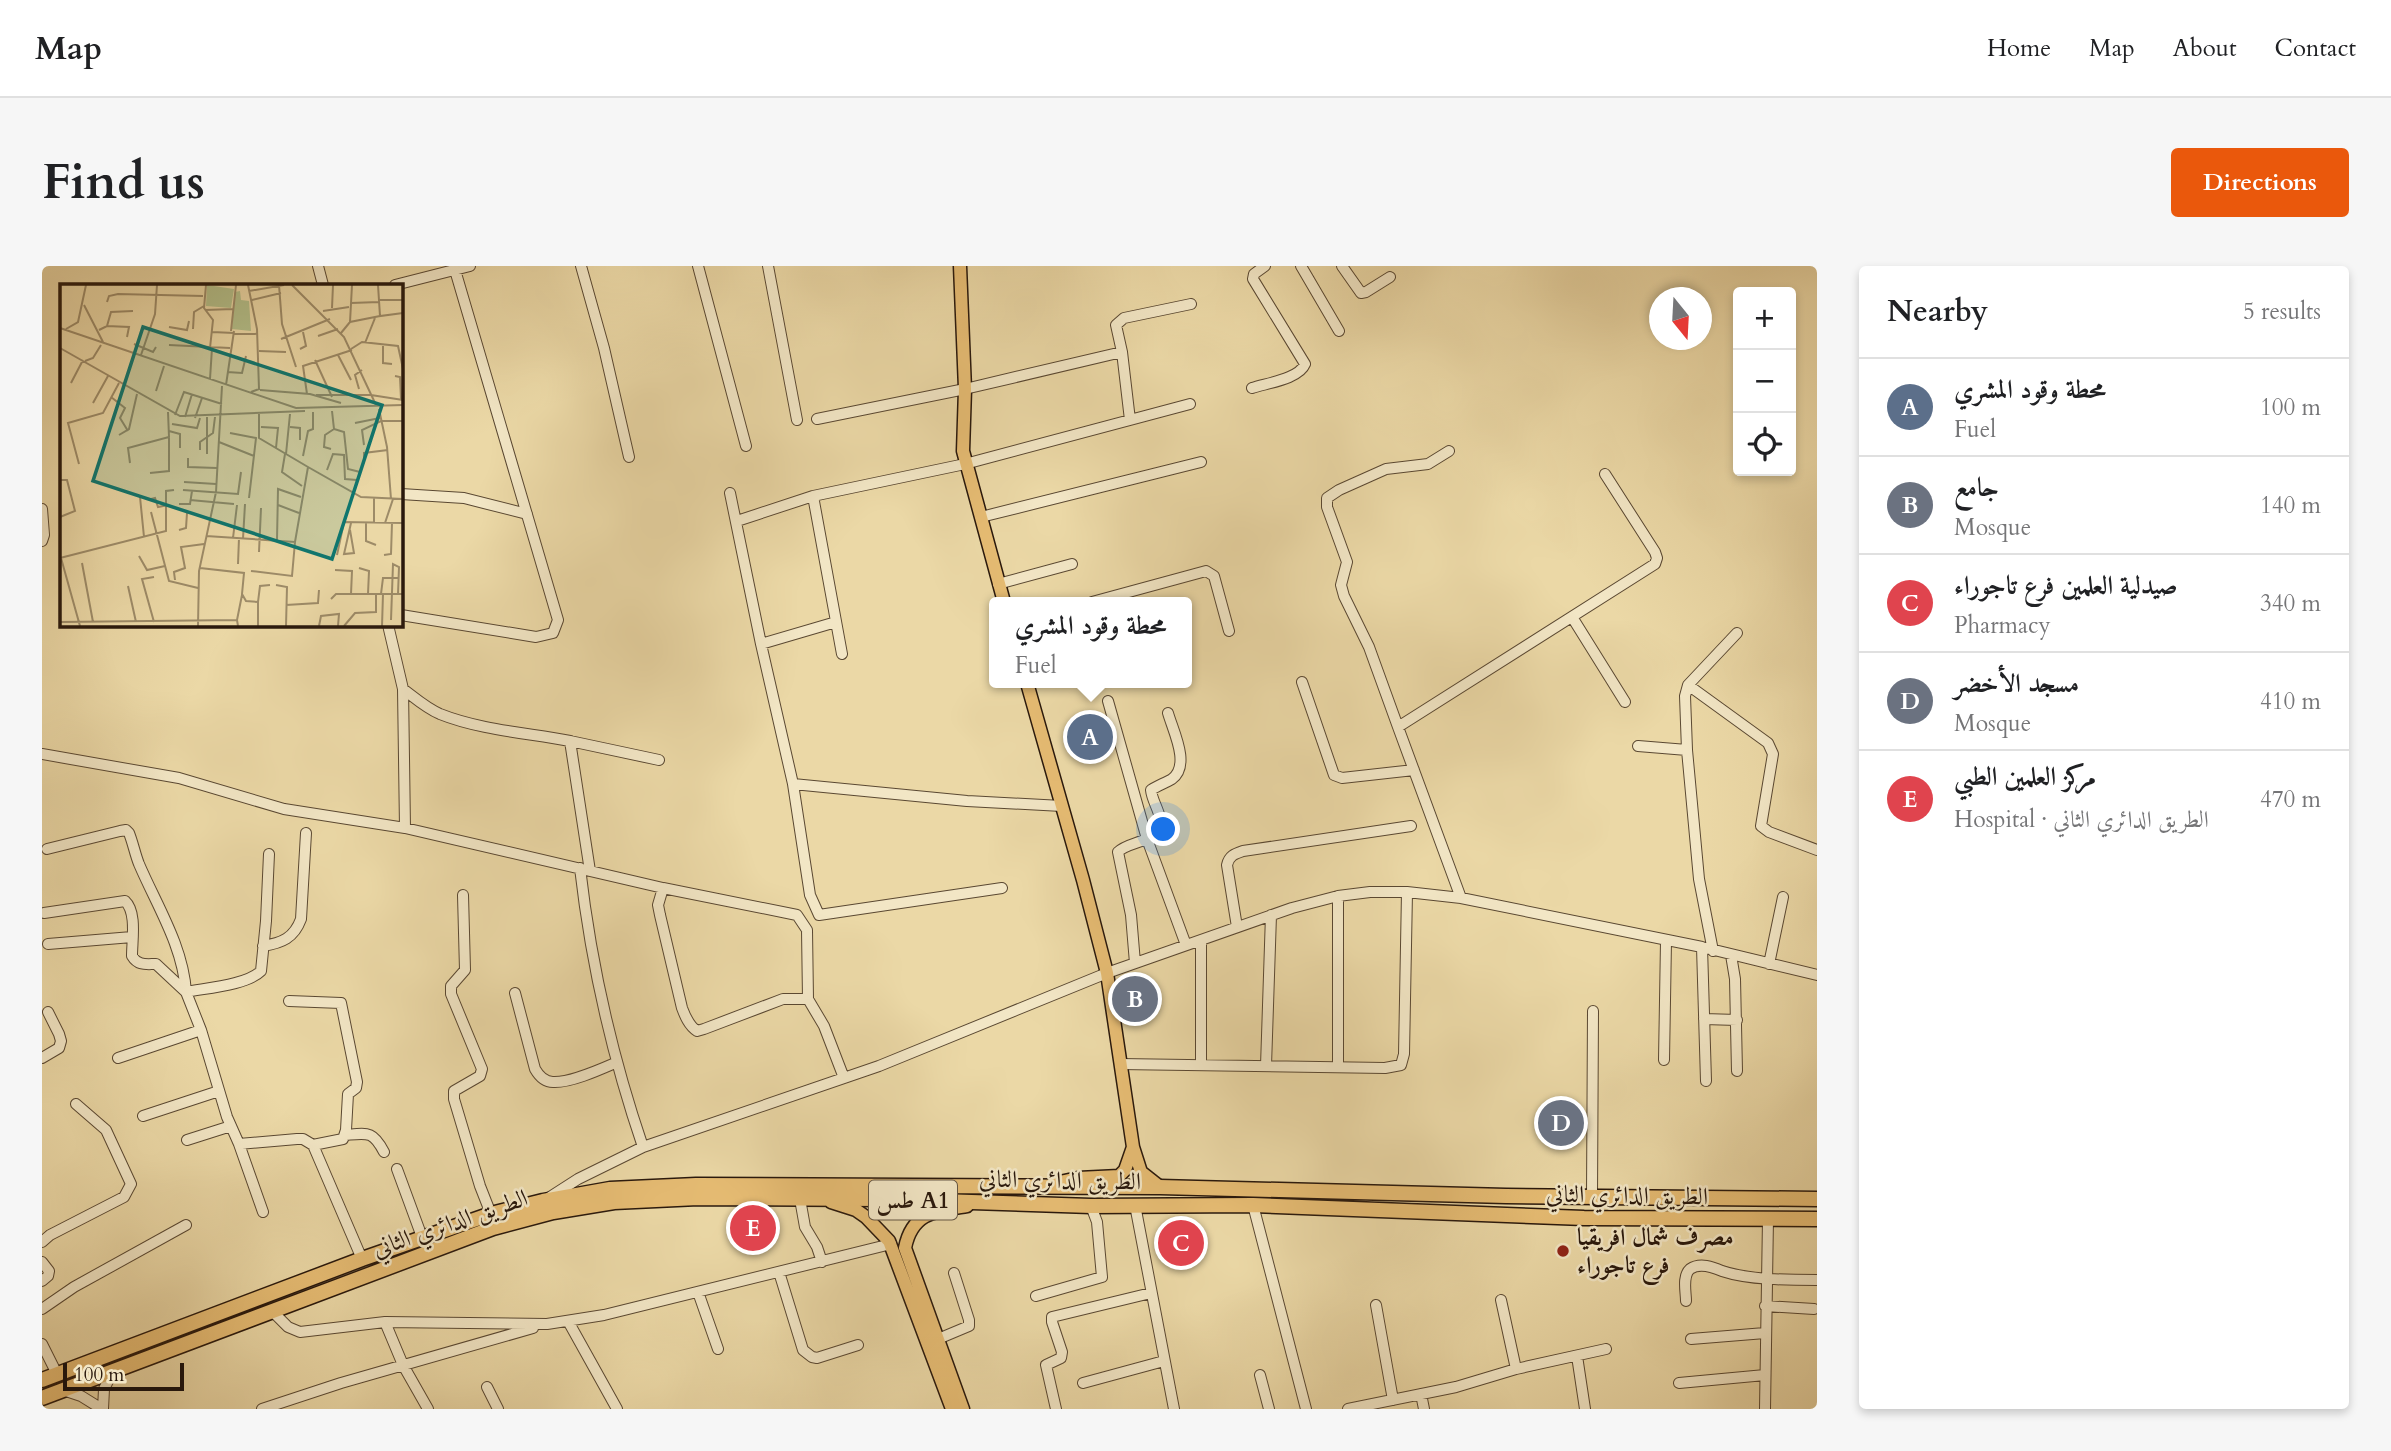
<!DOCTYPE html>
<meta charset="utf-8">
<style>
body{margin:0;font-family:Cardo,Amiri,serif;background:#f6f6f6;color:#202124}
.controls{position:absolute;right:21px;top:21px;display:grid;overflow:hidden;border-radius:7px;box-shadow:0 4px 10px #0003}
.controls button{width:63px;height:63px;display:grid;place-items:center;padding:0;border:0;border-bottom:2px solid #e0e0e0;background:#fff;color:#202124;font:35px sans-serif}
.compass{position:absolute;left:1607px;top:21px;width:63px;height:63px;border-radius:50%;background:#fff;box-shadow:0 4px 10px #0003;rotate:162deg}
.scale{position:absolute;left:21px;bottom:18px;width:121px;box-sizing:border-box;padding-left:7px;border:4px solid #29180c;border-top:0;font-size:19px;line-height:24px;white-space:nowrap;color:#29180c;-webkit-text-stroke:5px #f2e6c5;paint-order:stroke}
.you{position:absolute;left:1122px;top:564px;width:24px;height:24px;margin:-18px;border:5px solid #fff;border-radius:50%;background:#1a73e8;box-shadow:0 0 0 10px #1a73e833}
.badge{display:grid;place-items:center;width:46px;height:46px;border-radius:50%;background:#ea580c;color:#fff;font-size:23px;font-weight:700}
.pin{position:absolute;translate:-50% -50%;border:4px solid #fff;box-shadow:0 2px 7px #0006}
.popup{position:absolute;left:947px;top:331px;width:203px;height:91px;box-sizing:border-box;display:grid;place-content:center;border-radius:7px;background:#fff;filter:drop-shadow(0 2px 5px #0005);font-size:23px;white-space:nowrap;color:#757577}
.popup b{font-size:26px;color:#202124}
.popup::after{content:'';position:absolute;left:50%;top:100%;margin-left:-14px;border:14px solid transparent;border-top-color:#fff}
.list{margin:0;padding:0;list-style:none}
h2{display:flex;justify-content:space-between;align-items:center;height:91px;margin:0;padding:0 28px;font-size:30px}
h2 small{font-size:23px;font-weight:400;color:#757577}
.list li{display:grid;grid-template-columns:46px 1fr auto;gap:21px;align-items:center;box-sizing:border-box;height:98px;padding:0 28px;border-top:2px solid #e0e0e0}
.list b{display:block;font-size:26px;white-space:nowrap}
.list p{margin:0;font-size:23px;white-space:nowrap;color:#757577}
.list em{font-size:23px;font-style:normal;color:#757577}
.icon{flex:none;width:38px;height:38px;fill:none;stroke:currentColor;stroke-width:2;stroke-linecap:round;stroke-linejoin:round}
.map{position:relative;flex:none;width:1775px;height:1143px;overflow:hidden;border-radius:7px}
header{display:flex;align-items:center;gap:42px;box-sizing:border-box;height:98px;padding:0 35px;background:#fff;border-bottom:2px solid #e0e0e0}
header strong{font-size:33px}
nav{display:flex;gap:38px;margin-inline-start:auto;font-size:24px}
.intro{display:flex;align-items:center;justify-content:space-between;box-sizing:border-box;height:168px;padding:0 42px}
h1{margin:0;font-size:49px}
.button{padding:18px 32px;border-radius:7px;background:#ea580c;color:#fff;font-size:24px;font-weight:700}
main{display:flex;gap:42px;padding:0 42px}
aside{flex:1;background:#fff;border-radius:7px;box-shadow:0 4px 10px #0003}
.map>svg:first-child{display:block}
</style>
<header>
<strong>Map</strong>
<nav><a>Home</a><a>Map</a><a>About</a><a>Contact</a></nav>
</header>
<div class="intro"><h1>Find us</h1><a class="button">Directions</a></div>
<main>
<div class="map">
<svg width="1775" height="1143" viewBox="0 0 1775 1143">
<rect width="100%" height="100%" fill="#ebd8a6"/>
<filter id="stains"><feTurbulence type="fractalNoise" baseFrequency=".00286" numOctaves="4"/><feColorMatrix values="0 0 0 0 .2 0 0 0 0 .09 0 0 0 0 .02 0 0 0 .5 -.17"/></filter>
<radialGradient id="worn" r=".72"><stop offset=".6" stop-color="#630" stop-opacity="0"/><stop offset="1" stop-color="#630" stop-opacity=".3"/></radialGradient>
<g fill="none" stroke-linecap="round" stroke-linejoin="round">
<defs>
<path id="minor" d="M276,0L281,19
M539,0L562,82L587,191
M656,0L704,180
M726,0L755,154
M1259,0L1297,65
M1300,0L1319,27L1324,26L1348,11
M353,19L428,0
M1210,122C1225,117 1257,113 1263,98L1211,13L1212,8L1223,0
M775,153L923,123L1080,86
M1088,154L1080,86L1074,59L1082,52L1149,38
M688,227L719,378L751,518L768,629L777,649L960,622
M359,228L422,232L485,248
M0,243L2,269L0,275
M939,251L1159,196
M695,255L771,230
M956,318L1030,298
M1050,336L1164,305L1172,310L1187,365
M359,349L494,371L511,367L516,354L413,4
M1530,351L1583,436
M346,359L361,423L363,562
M719,378L794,356
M800,388L771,230L923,198L1148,138
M1260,416L1292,509L1300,512L1372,504
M1646,419L1726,477L1731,488L1719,560L1727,566L1775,584
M361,423C373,432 384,442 398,448C438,464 486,467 528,475L548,605
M1066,435L1105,573L1144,679
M1356,461L1327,381L1302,330L1299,319L1305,296L1285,241V232L1297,224L1344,203L1386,198L1407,185
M528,475L617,494
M1596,480L1645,484
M0,488L137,512L242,543L363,562L621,622L755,649L765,664L766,733L782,760L802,812
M751,518L925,535L1020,540
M5,583L78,565L84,564L87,567C91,577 93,588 97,598C115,640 141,680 144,726C164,722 205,719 219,705L224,655L227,588
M538,602C549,698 570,790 601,881
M621,622L616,639L618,649L640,742C643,750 647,760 655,765L662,763L741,733H766
M421,629L423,704L409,720V728L440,803L438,810L412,825V833L438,920L449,948
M1296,630V801
M1419,632L1356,461L1613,298L1615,292L1613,286L1563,208
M2,647L83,635C95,646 90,674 90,690C96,700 104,698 114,698L144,726L159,764L185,851L197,878L255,873H261L271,879L320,993
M1195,661L1185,599C1187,590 1192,588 1201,585L1369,560
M1159,674V799
M6,678L90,671
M221,680C240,677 252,672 259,653L264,567
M1660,681L1664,815
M1671,685L1657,613L1645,484L1643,430L1646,419L1695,367
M1689,689L1693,713L1695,805
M1093,697L1089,649L1076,586C1087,574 1122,577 1118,552C1116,542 1110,534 1109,524C1115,520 1123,517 1130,513C1149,499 1131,465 1126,447
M1727,698L1741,631
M473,727L493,803C497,810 502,816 511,816C528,817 557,804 573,797
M247,735L299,737L315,816L314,822L306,828L304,864L301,873L271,879
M1662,753L1695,754
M0,792L17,782L19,775L17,768L6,746
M76,792L159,764
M1622,794L1624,675
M1078,798L1343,802L1359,799L1362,788L1365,626
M1224,800L1229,649
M101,850L177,825
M304,869C326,867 331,865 342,886
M145,874L189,860
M197,878L221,946
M355,903L380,971
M508,931L536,913L601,881L837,800L1065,707L1250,642L1296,630L1328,626H1365L1419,632L1660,681L1775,709
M1550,931L1551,745
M758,933L763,961L775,981L780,996
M1093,939L1132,1143
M1211,939L1264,1143
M0,976L8,969L82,931L89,918L64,864L34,838
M0,996L7,1005L6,1010L0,1015
M737,1006L761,1084L770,1091L775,1092L816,1079
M656,1026L676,1083
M994,1030L1060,1011L1055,956L1049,940
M1459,1034L1474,1103
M1644,1035C1644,1026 1640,1010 1648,1003C1658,996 1671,1001 1680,1005C1707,1014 1746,1014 1775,1014
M1334,1039L1351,1134
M1723,1040L1772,1043
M0,1043L32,1021L144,959
M231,1046L246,1061L258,1066L343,1056L505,1058L562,1049L849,978
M526,1055L575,1143
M343,1056L361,1099L386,1143
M896,1073L927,1060V1054L912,1007
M1649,1073L1723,1067
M0,1078L15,1108
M1535,1090L1543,1143
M1218,1109L1227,1143
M1041,1117L1122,1095
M1637,1117L1723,1109
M445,1121L456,1143
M21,1124L39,1130L60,1143
M1379,1128L1382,1143
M61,1143L62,1123L71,1105
M220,1143L299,1117L491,1062
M1014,1143L1004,1099L1019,1092L1020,1086L1010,1056V1051L1109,1027
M1306,1143L1414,1121L1474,1103L1564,1083
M1723,1143L1726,953"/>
<path id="major" d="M918,0L923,123L921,185L962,336
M985,417L1041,614L1065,707L1091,881L1099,906L1118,921
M1013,917L1036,912L1077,910L1083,904L1091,881
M789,936L814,944L824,951L847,975L910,1143
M921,1143L863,982C870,946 894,945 925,940"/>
<path id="highway" d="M0,1114L320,993L449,948L501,935L568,923L654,919L1118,921L1464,930L1775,933
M0,1132L451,962L511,946L572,936L656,932L837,933L1049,940L1211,939L1542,952L1775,953"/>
</defs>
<use href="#minor" stroke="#5a4832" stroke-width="12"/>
<use href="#major" stroke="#29180c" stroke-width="15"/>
<use href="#highway" stroke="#29180c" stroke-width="17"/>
<use href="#minor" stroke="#f2e6c5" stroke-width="10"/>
<use href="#major" stroke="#e6bc73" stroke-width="12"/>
<use href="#highway" stroke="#e6bc73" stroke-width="14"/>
</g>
<circle fill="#8f2418" stroke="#f2e6c5" stroke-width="2.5" cx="1521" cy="985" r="7"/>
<g text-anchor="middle" stroke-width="5" stroke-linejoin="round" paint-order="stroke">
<rect fill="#f2e6c5" stroke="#655644" stroke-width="2" x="827" y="914.5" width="88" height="39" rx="5"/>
<g font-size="23" font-weight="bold" fill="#29180c">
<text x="871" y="942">طس A1</text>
</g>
<g font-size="24" fill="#29180c" stroke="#f2e6c5">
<text transform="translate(1018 914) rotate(1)" y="8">الطريق الدائري الثاني</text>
<text transform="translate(1585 929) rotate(1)" y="8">الطريق الدائري الثاني</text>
<text transform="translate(408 957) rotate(-19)" y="8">الطريق الدائري الثاني</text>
</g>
<g font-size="24" font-weight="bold" fill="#29180c" stroke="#f2e6c5" text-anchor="start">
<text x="1535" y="979">مصرف شمال افريقيا<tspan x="1535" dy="28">فرع تاجوراء</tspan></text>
</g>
</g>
<g transform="translate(18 18)">
<rect width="343" height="343" fill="#ebd8a6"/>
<path d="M147,1L174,5L171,24L146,22ZM180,7L181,16L189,17L191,47L172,45L175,8Z" fill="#b3bf8a"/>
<path fill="none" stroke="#9d8b68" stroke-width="2" d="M146,1L144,24L153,36L150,64M188,1L197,45L199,105L191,108M219,1L222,40L236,83M232,1L284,53L316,121M318,1L320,32L343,29M189,7L224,1M192,16L221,9M319,16H343M47,18L49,12L58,10L143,12M291,19L319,18M24,21L43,58M272,24L273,1M145,26L173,25M263,27L289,23M290,38L292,1M47,42L51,28L73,27M109,43L127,46L129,37M0,44L236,124L343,121M6,45L18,38L26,1M133,45L134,28L144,22M39,46L47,42L69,43L67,53M171,47L176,1M152,48L197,50M281,49L290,38L320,32M258,52L278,45M221,55L270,35M305,59L315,34M74,60L93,68L96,63M109,61L170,64M323,62V79L332,80M0,64L120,132L245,127M240,65L246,62L243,48M291,65L302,58L338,62L343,85M199,67L226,68M81,71L95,30L97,1M278,71L291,96M255,76L272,113M25,77L33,74L41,61M167,88L182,89L186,72M335,92L340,93L341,115M150,95L152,64M11,99L23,76M166,101L174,47M299,105L295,91L302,86M200,106L250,110L281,119M96,107L104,82M247,110L243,82L292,66M256,111H311M311,111L343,116M51,113L65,124L60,134L68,147M33,119L48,92M319,125L327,163L331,215M272,127L274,145L284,148L288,185L300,188M199,130V154L248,183L301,213L343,215M115,131L124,108L162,120M125,133L132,110M135,134L142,114M295,139L320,134M112,140L137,144L140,134M201,143L218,144L216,164M230,143L240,144V156M109,147L120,150V164M170,149L196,154L189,214M59,151L69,145L77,110M159,158L194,172M304,161L302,146L321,137H343M271,165L264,163L265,151L274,145M140,166V158L153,149L155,133M147,170V133M225,170L222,188L242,202M226,170L230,130M243,172L248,147L253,145V128M128,174V183L157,184M304,174V169L328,166M70,179L68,164L109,153L108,128M19,180L8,139L43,129L59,99M267,186L273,170L284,171L285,195L297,196M90,189L109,187V153M0,196H7L15,227L0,233M124,198L156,200M123,206L178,210L181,188M80,213L84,253M91,215L95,214L98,223L108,221M130,216L174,220M119,220H130L132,207M218,221L239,229M91,228L109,297L138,304M306,239V257L316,261M314,239V214M325,239L333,215M119,246L126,244L127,229M290,246L294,269L284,270L291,239M146,252L235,258L248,183M173,254L177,221M183,255L185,220M217,256L218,205L241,213M199,268L201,224M277,271L284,238L343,239M324,271L331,270L332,239M79,272L87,286L105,282M0,274L106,247V207L114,206M1,274L20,342M22,279L33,338M178,280L179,254M140,284L184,289L182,310L186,317L198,318V342M299,284L309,287L308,310M275,286L292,287L291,310M191,287L232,292L235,258M94,293L82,295L94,338M115,296L114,288L125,284L121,263L144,260M216,301L227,303L226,342M68,302L76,338M321,310L323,294H338M271,315L276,310H343M198,318L200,302L210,301M226,321L258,319L259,306M177,336L182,311M331,336L333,280L339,283L338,310M0,338L177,336L178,342M138,342L139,287L156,208L162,102M259,342L261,332L279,330L278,342M284,342L295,329L316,328V310M322,342L323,310"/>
<path fill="#0f766e" fill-opacity="0.15" stroke="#0f766e" stroke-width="3.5" d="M83,43L322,121L272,275L33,197Z"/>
<rect width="343" height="343" fill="none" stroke="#29180c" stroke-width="3.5"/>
</g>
<rect width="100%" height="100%" filter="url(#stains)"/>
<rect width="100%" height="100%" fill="url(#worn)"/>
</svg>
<div class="controls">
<button>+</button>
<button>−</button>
<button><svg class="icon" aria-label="locate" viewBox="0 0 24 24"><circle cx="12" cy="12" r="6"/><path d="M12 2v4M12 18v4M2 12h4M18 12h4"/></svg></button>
</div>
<svg class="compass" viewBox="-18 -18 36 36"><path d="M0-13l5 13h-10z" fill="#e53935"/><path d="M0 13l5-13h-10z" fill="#757577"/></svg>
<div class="scale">100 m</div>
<div class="you"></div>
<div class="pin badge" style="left:1048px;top:471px;background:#5c6f8a">A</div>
<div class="popup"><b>محطة وقود المشري</b>Fuel</div>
<div class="pin badge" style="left:1093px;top:733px;background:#6b7280">B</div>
<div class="pin badge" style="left:1139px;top:977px;background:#e0444e">C</div>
<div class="pin badge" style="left:1519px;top:857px;background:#6b7280">D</div>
<div class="pin badge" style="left:711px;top:962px;background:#e0444e">E</div>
</div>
<aside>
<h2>Nearby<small>5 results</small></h2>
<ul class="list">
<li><span class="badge" style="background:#5c6f8a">A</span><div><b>محطة وقود المشري</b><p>Fuel</p></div><em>100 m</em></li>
<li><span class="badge" style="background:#6b7280">B</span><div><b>جامع</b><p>Mosque</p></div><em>140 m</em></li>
<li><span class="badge" style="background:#e0444e">C</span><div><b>صيدلية العلمين فرع تاجوراء</b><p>Pharmacy</p></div><em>340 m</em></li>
<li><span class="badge" style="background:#6b7280">D</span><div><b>مسجد الأخضر</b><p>Mosque</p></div><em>410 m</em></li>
<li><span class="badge" style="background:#e0444e">E</span><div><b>مركز العلمين الطبي</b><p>Hospital · الطريق الدائري الثاني</p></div><em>470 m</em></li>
</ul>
</aside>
</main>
